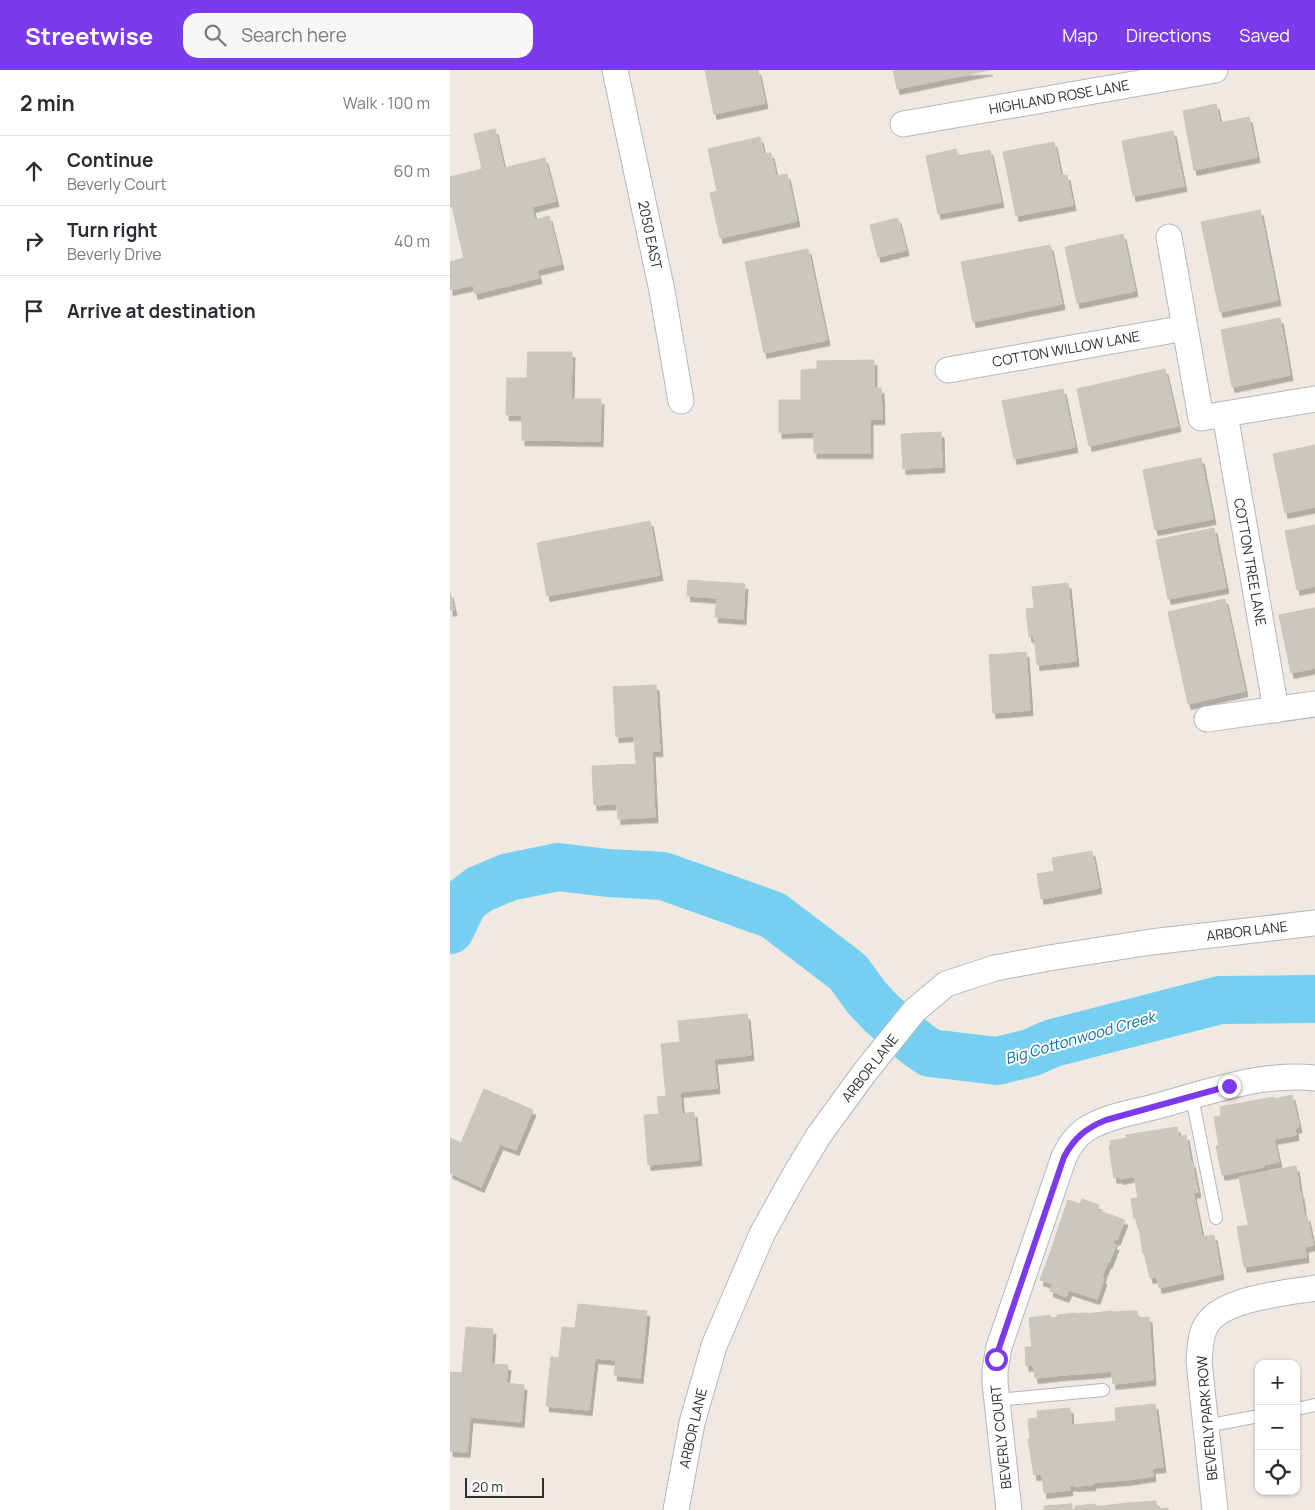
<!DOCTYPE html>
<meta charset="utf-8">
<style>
body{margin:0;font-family:Manrope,sans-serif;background:#f7f7f7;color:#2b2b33}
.controls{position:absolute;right:15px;bottom:15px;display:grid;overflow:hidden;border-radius:10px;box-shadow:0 1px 4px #0004}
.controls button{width:45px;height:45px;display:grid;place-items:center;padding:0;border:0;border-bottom:1px solid #e1e1e2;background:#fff;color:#2b2b33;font:25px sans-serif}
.scale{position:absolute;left:15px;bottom:12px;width:79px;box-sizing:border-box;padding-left:5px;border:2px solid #2e2e2e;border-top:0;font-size:14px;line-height:18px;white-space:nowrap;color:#2e2e2e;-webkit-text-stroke:4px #fff;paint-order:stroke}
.stop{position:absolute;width:15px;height:15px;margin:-11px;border:4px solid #7c3aed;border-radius:50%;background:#fff}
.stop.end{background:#7c3aed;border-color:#fff;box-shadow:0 1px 5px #0008}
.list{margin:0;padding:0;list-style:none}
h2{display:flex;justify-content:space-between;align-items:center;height:65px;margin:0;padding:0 20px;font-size:21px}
h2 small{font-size:16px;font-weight:400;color:#7c7c81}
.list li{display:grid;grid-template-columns:32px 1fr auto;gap:15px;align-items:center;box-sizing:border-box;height:70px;padding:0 20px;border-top:1px solid #e1e1e2}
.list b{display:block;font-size:19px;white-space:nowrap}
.list p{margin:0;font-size:16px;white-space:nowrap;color:#7c7c81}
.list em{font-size:16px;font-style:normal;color:#7c7c81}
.icon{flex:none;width:28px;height:28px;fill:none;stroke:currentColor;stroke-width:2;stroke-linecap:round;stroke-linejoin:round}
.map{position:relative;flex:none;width:865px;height:1440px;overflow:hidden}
header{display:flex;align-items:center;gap:30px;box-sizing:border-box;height:70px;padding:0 25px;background:#7c3aed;color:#fff}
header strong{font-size:24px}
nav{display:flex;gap:28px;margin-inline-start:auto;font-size:18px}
.search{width:350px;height:45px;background:#f7f7f7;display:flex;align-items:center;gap:12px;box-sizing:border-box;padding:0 18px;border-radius:15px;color:#7c7c81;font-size:19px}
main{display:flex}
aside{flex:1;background:#fff}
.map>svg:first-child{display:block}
</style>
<header>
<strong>Streetwise</strong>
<div class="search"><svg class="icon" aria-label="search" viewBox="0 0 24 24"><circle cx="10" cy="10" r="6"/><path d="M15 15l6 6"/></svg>Search here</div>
<nav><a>Map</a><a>Directions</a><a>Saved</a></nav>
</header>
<main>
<aside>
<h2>2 min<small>Walk · 100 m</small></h2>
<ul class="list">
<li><svg class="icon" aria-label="ahead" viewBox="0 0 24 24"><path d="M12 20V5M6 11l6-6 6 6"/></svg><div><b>Continue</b><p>Beverly Court</p></div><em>60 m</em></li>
<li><svg class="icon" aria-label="right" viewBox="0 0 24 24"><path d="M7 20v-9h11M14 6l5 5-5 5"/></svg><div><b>Turn right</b><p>Beverly Drive</p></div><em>40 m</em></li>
<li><svg class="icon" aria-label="arrive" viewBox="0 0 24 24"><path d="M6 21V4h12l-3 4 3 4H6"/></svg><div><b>Arrive at destination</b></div></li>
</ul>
</aside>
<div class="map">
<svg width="865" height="1440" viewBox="0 0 865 1440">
<defs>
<filter id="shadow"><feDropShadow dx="3" dy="5.5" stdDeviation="0" flood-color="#0004"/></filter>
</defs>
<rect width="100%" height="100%" fill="#efe9e1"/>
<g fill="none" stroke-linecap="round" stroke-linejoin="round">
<path stroke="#75cff0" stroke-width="48" d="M0,860L14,831L30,819L59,807L108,797L158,803L213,806L323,845L398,902L417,928L432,944L467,974L480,983L547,991L580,983L603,973L770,930L865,929"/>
</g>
<path fill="#cbc7bf" stroke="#cbc5ba" filter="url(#shadow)" d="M255,0H308L315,33L264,44Z
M443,0H540L447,19Z
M766,34L770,53L799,47L807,87L744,100L733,41Z
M45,59L54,98L95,88L106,131L82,137L85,150L99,146L111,194L87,200L89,208L25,224L23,215L0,220V192L14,188L2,137H0V107L32,99L24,64Z
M723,61L734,116L683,126L672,71Z
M310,67L314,84L321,83L326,106L337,104L347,151L270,168L260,123L267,121L258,79Z
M604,72L611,106L617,105L623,135L566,146L553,82Z
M506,79L508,86L540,80L551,132L488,144L476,86Z
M810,140L828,230L770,242L751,152Z
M448,148L456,180L428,187L420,155Z
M673,164L685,221L627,233L615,177Z
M600,175L612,234L523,252L511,192Z
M358,179L377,270L314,283L295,192Z
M830,248L840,305L782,317L771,260Z
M78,282H122L121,329H151L150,371L72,370V345H56L57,308H77Z
M424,290V318H431L432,349H420V383H364V362L329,363V330H351V300L367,299V291Z
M715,299L728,356L639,376L627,319Z
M613,319L625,377L564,389L552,331Z
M491,362L492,397L453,399L451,364Z
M865,375V437L835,443L823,384Z
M751,388L763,449L705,460L693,400Z
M200,451L210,505L97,526L87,473Z
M865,455V516L847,520L835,461Z
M764,458L776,518L718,529L706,470Z
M238,510L295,514L293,549L265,547L267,528L237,526Z
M618,513L626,591L587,595L584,566L579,567L576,539L584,538L582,517Z
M0,522L4,540L0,541Z
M775,529L795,621L738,634L718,542Z
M865,538V598L841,603L829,545Z
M576,582L580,640L543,643L539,585Z
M206,615L210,681H202L205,747L168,749L167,734L144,735L142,696L186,694L184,666L166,667L163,617Z
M642,781L649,818L591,829L587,804L604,801L602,788Z
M297,944L301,985L264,989L267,1018L230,1022L232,1044L244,1042L249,1090L198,1095L194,1045L209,1044L207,1027L216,1026L211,974L230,972L228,951Z
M34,1019L83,1040L66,1080L50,1074L31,1117L0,1103V1068L11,1073Z
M842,1025L849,1057L845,1058L846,1065L824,1069L823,1065L769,1076L764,1047L771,1046L770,1037L824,1027V1029Z
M727,1057L729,1067L736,1065L741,1093L713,1098V1100L670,1109L669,1107L664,1108L659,1076H661L660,1071L677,1068L676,1065Z
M823,1065L829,1092L813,1095L814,1097L772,1105L766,1076Z
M742,1092L748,1122L733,1125L732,1119L688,1128L684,1106L713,1100V1098Z
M846,1096L850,1123L794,1134L789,1107Z
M732,1119L733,1125L743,1123L748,1147L688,1159L686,1148L684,1149L681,1129Z
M851,1123L854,1146L799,1157L794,1134Z
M632,1129L649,1135L647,1140L675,1150L667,1170L665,1169L663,1174L609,1156L618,1130L630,1134Z
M857,1146L863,1175L855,1177L856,1187L794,1197L787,1157L798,1155L799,1157Z
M748,1147L753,1171L693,1183L689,1159Z
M609,1156L666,1175L659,1193L658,1192L654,1202L600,1183Z
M764,1165L771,1204L709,1218L707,1207L700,1208L694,1183L753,1171L752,1167Z
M600,1183L654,1202L652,1208L654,1209L647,1229L619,1220L616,1227L600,1221L602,1214L590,1210Z
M128,1234L197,1241L190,1308L164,1305L166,1290L145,1288L139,1340L96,1336L101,1287L109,1288L112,1257L125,1258Z
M662,1241L666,1283H660L662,1301L643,1303L637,1244Z
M678,1241H687L688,1248L699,1247L703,1310L663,1314L660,1283H666L662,1242Z
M626,1243V1244L637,1243L643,1303L613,1305L607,1245Z
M600,1245V1248L607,1247L613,1305L585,1308L583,1295L576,1296L575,1277H582L579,1248Z
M16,1257L43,1259L41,1294L58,1295L56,1313L74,1315L71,1352L20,1347L17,1382L0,1381V1302L12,1303Z
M705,1334L713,1397L702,1398L703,1406L676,1410L670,1351H666L665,1338Z
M620,1338L622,1363H619L624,1415L619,1416L620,1420L594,1423L592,1404L584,1405L578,1369H580L578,1349L588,1348L587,1341Z
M666,1351H670L676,1410L650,1412L645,1353Z
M645,1353L650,1412L642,1413L643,1415L624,1416L619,1363H622L621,1355Z
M706,1431L707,1439L718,1438V1440H678V1433Z
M678,1433V1440H653L652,1436Z
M622,1434V1440H625H594V1436Z
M645,1434V1436H652L653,1440H625V1436Z"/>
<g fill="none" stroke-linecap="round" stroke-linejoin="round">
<defs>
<path id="lane" d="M742,1027L766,1148
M547,1330L653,1320
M846,1339L865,1335
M756,1356L809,1346"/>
<path id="street" d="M165,0L212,221L231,331
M453,54L765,0
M719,167L751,348L865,329
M498,300L735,258
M775,344L826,640
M757,649L865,634
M226,1440L242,1353L264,1276L312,1164L343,1108L369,1065L415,1002L465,940L496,914L545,898L599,888L701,872L865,853
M559,1440L545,1313V1300L549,1277L614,1087C619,1076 625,1067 635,1060C654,1047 681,1043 704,1037C756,1023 810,1002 865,1008
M765,1440L749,1292C750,1280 750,1264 757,1254C773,1228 837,1223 865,1218"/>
</defs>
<use href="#lane" stroke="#b4b7c1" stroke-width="14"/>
<use href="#street" stroke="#b4b7c1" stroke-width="27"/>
<use href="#lane" stroke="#fff" stroke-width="12"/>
<use href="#street" stroke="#fff" stroke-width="25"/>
</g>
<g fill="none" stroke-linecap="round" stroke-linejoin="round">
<path stroke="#7c3aed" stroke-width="6" d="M546,1289L549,1278L614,1087C624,1068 636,1058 656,1050L779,1016"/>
</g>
<g text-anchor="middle" stroke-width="4" stroke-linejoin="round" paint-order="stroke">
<g font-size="14" fill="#2e2e2e" stroke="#fff">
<text transform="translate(609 27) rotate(-10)" y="5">HIGHLAND ROSE LANE</text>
<text transform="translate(200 165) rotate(78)" y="5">2050 EAST</text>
<text transform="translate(616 279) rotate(-10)" y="5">COTTON WILLOW LANE</text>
<text transform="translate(800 492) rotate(80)" y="5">COTTON TREE LANE</text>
<text transform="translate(797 861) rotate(-7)" y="5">ARBOR LANE</text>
<text transform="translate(420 998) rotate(-52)" y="5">ARBOR LANE</text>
<text transform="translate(757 1348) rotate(-95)" y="5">BEVERLY PARK ROW</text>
<text transform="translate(243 1358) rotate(-77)" y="5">ARBOR LANE</text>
<text transform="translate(551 1367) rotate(-96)" y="5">BEVERLY COURT</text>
</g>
<g font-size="15" font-style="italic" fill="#0d6fa3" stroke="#fff">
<text transform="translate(630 968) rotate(-16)" y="5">Big Cottonwood Creek</text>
</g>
</g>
</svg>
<div class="controls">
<button>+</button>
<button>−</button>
<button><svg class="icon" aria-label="locate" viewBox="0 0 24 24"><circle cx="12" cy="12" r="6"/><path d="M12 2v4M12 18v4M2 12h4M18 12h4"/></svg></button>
</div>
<div class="scale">20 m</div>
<div class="stop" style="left:546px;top:1289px"></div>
<div class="stop end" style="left:779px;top:1016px"></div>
</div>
</main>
